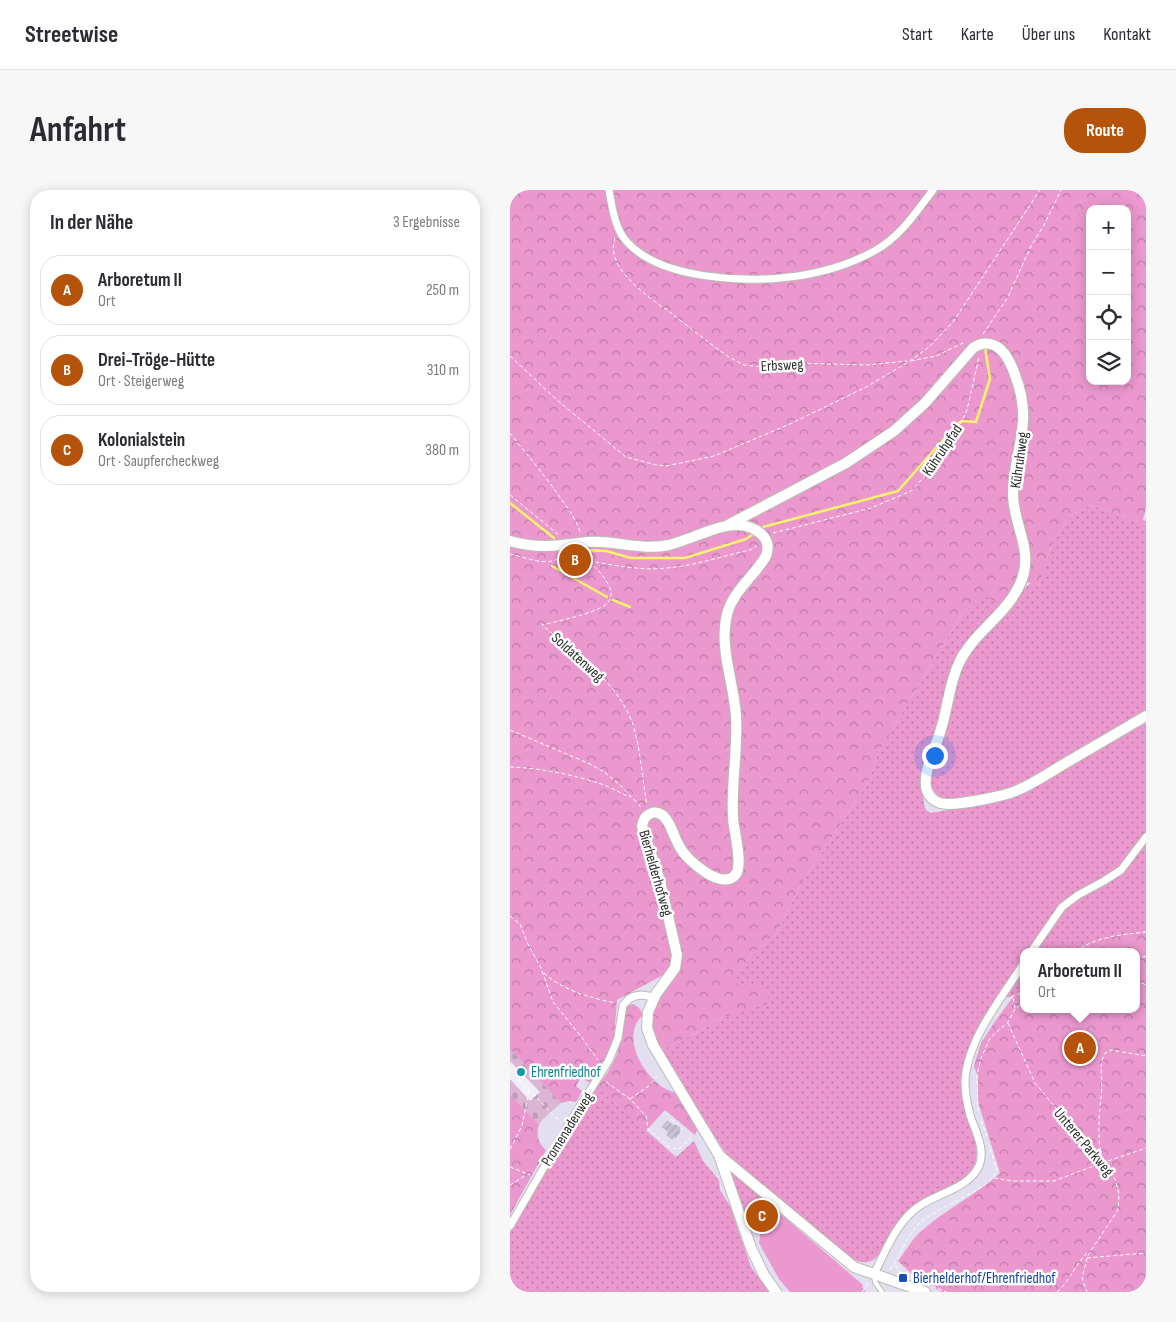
<!DOCTYPE html>
<html lang="de">
<meta charset="utf-8">
<style>
body{margin:0;font-family:"Sofia Sans Condensed",sans-serif;background:#f7f7f7;color:#2b2b33}
.controls{position:absolute;right:15px;top:15px;display:grid;overflow:hidden;border-radius:10px;box-shadow:0 2px 12px #0003}
.controls button{width:45px;height:45px;display:grid;place-items:center;padding:0;border:0;border-bottom:1px solid #e1e1e2;background:#fff;color:#2b2b33;font:25px sans-serif}
.you{position:absolute;left:424px;top:565px;width:18px;height:18px;margin:-12px;border:4px solid #fff;border-radius:50%;background:#1a73e8;box-shadow:0 0 0 8px #1a73e833}
.badge{display:grid;place-items:center;width:32px;height:32px;border-radius:50%;background:#b45309;color:#fff;font-size:16px;font-weight:700}
.pin{position:absolute;translate:-50% -50%;border:2px solid #fff;box-shadow:0 1px 5px #0006}
.popup{position:absolute;left:510px;top:758px;width:120px;height:65px;box-sizing:border-box;display:grid;place-content:center;border-radius:10px;background:#fff;filter:drop-shadow(0 1px 4px #0005);font-size:16px;white-space:nowrap;color:#7c7c81}
.popup b{font-size:19px;color:#2b2b33}
.popup::after{content:'';position:absolute;left:50%;top:100%;margin-left:-10px;border:10px solid transparent;border-top-color:#fff}
.list{margin:0;padding:0;list-style:none}
h2{display:flex;justify-content:space-between;align-items:center;height:65px;margin:0;padding:0 20px;font-size:21px}
h2 small{font-size:16px;font-weight:400;color:#7c7c81}
.list li{display:grid;grid-template-columns:32px 1fr auto;gap:15px;align-items:center;box-sizing:border-box;height:70px;margin:0 10px 10px;padding:0 10px;border:1px solid #e1e1e2;border-radius:20px}
.list b{display:block;font-size:19px;white-space:nowrap}
.list p{margin:0;font-size:16px;white-space:nowrap;color:#7c7c81}
.list em{font-size:16px;font-style:normal;color:#7c7c81}
.icon{flex:none;width:28px;height:28px;fill:none;stroke:currentColor;stroke-width:2;stroke-linecap:round;stroke-linejoin:round}
.map{position:relative;flex:none;width:636px;height:1102px;overflow:hidden;border-radius:20px}
header{display:flex;align-items:center;gap:30px;box-sizing:border-box;height:70px;padding:0 25px;background:#fff;border-bottom:1px solid #e1e1e2}
header strong{font-size:24px}
nav{display:flex;gap:28px;margin-inline-start:auto;font-size:18px}
.intro{display:flex;align-items:center;justify-content:space-between;box-sizing:border-box;height:120px;padding:0 30px}
h1{margin:0;font-size:35px}
.button{padding:12px 22px;border-radius:20px;background:#b45309;color:#fff;font-size:18px;font-weight:700}
main{display:flex;gap:30px;padding:0 30px}
aside{flex:1;background:#fff;border-radius:20px;box-shadow:0 2px 12px #0003}
.map>svg:first-child{display:block}
</style>
<header>
<strong>Streetwise</strong>
<nav><a>Start</a><a>Karte</a><a>Über uns</a><a>Kontakt</a></nav>
</header>
<div class="intro"><h1>Anfahrt</h1><a class="button">Route</a></div>
<main>
<aside>
<h2>In der Nähe<small>3 Ergebnisse</small></h2>
<ul class="list">
<li><span class="badge">A</span><div><b>Arboretum II</b><p>Ort</p></div><em>250 m</em></li>
<li><span class="badge">B</span><div><b>Drei-Tröge-Hütte</b><p>Ort · Steigerweg</p></div><em>310 m</em></li>
<li><span class="badge">C</span><div><b>Kolonialstein</b><p>Ort · Saupfercheckweg</p></div><em>380 m</em></li>
</ul>
</aside>
<div class="map">
<svg width="636" height="1102" viewBox="0 0 636 1102">
<defs>
<pattern id="grass-dots" width="8" height="8" patternUnits="userSpaceOnUse" patternTransform="scale(1.25)"><rect width="8" height="8" fill="#ea98ce"/><path d="M2 2h.1M6 6h.1" fill="none" stroke="#be7ca8" stroke-width="1.8" stroke-linecap="round"/></pattern>
<pattern id="forest-crowns" width="20" height="18" patternUnits="userSpaceOnUse" patternTransform="scale(1.25)"><rect width="20" height="18" fill="#ea98ce"/><path d="M2 6a3 3 0 1 1 6 0M12 15a3 3 0 1 1 6 0" fill="none" stroke="#be7ca8"/></pattern>
<pattern id="cemetery-stones" width="16" height="16" patternUnits="userSpaceOnUse" patternTransform="scale(1.25)"><rect width="16" height="16" fill="#dbb5d3"/><path d="M2 7V4a2 2 0 0 1 4 0v3zM10 15v-3a2 2 0 0 1 4 0v3z" fill="#bc9cb5"/></pattern>
<pattern id="building-hatch" width="6" height="6" patternUnits="userSpaceOnUse" patternTransform="scale(1.25)"><rect width="6" height="6" fill="#c8c3d2"/><path d="M-1 1l2-2M0 6l6-6M5 7l2-2" fill="none" stroke="#aca8b5"/></pattern>
</defs>
<rect width="100%" height="100%" fill="#e3dff0"/>
<path fill="url(#grass-dots)" d="M582,315L636,335V521L500,600L438,610L431,608L426,604L421,596L419,588L445,493L456,467L481,437L507,411L511,401L521,393L529,397L541,356L559,326Z
M508,387L498,408L465,441L453,457L441,478L425,543L413,578L410,595L413,604L414,614L416,620L421,623L486,611L636,531V741L575,755L565,762H514V804L509,807H488C465,843 444,878 456,923C460,941 471,955 465,974C457,997 425,1000 407,1013C397,1021 389,1031 382,1042C377,1050 372,1064 363,1070C354,1075 346,1071 338,1067L222,970L214,961L150,861L190,841L211,828L228,822L226,784L241,765L267,743L290,696L360,589L368,563L450,427L471,404Z
M87,897L166,967L184,951L193,971L209,990L210,1000L220,1016L241,1077L259,1102H0V1042Z
M219,978L256,1009L243,1014L234,1025Z"/>
<path fill="url(#forest-crowns)" fill-rule="evenodd" d="M0,0H636V317L633,330L636,331V335L582,315L559,326L541,356L529,397L508,388L489,413L471,404L450,427L368,563L360,589L290,696L267,743L241,765L226,784L228,795L254,793L259,804L257,814L211,828L190,841L150,861C135,824 141,820 164,789L155,784L107,810L104,847L100,859L93,872L87,874L80,893L71,888L66,896L72,901L66,912L60,911L51,913L0,859ZM580,19H617V191H580Z
M636,741V1102H432L405,1087L388,1071C395,1062 401,1051 409,1043C434,1020 465,1006 490,983L468,912V887L464,876L471,853L486,830L503,807L514,804V819H626V762H565C589,744 609,747 636,741Z
M124,814L130,819L133,825C107,848 139,898 167,903L188,938L185,945L155,920L136,941L87,897C109,870 112,853 114,819L120,815Z
M0,904L29,934C26,945 28,953 36,960L0,1025Z"/>
<path fill="url(#cemetery-stones)" d="M0,859L51,913L33,929L29,934L0,904Z"/>
<path fill="#ea98ce" d="M272,1025L353,1095L352,1097L356,1102H280L269,1089L249,1053L251,1040L249,1032Z"/>
<path fill="#f1eef7" d="M0,871L30,902L20,911L0,889Z"/>
<g fill="none" stroke-linecap="round" stroke-linejoin="round">
<path stroke="#f9f26b" stroke-width="2.5" d="M0,313L44,348
M253,337L388,301L447,234L452,231L466,232L480,189L475,157
M71,360L96,361L121,368H175L236,349L242,345
M42,376L97,407
M103,410L120,417"/>
</g>
<path fill="url(#building-hatch)" stroke="#bfb8cc" d="M157,931L164,936L166,934L170,938L169,941L170,942L165,948L164,946L162,949L157,945L159,942L152,937Z"/>
<g fill="none" stroke-linecap="round" stroke-linejoin="round">
<defs>
<path id="lane" d="M364,1084L365,1092L372,1102"/>
<path id="street" d="M99,0C102,16 104,33 113,47C145,91 239,93 288,86C315,82 343,73 366,60C391,46 406,22 423,0
M521,762L552,717L568,705L594,691L611,680L636,647
M0,1036L56,939L99,870L108,848L113,815L119,809L125,806L132,805L144,807
M364,1084C375,1062 385,1036 404,1020C423,1003 457,1001 469,976C476,959 465,941 460,925C457,914 455,903 455,891C457,850 492,807 514,773"/>
<path id="secondary" d="M218,335L336,273L384,241L415,213L463,158C472,152 482,152 490,159C498,166 502,176 505,185C524,234 504,258 503,304C503,334 523,359 512,389C500,423 464,441 449,473C439,494 438,517 431,539C427,555 411,584 417,601C419,606 424,611 430,613C443,617 495,606 508,600C524,593 539,583 554,574C581,558 609,542 636,526
M0,351C20,357 40,357 60,354C70,353 80,351 91,352C114,353 135,360 159,355C179,350 209,334 228,335C245,336 263,347 256,366C244,387 220,403 216,429C210,460 224,494 226,526C228,560 221,594 223,628C224,642 233,673 226,684C213,702 178,671 171,659C165,650 162,637 156,629C147,617 134,623 132,636L150,691L167,765L165,778L146,804L138,822L137,838L143,855L209,965L241,1058L254,1085L266,1102
M210,966L344,1077L415,1102
M233,1035C241,1020 249,1012 267,1014"/>
</defs>
<use href="#lane" stroke="#b6beaf" stroke-width="6"/>
<use href="#street" stroke="#b6beaf" stroke-width="9"/>
<use href="#secondary" stroke="#b6beaf" stroke-width="12"/>
<path stroke="#fff" stroke-width="1" stroke-dasharray="4 2.5" stroke-linecap="butt" d="M105,48C94,79 140,108 161,123C180,138 199,153 219,167L234,175L256,177L285,173L357,175L397,171
M473,144L498,107L521,56L534,35L551,0
M0,166L47,210L116,267L146,275L156,276L204,266L280,234L358,196L400,171L419,157L443,132L530,0
M401,171L426,166L453,153
M0,243C13,260 71,328 70,344
M0,305L50,346
M263,343L361,318L401,301L424,276L452,231L457,220L469,167
M69,363C80,372 115,401 95,415C83,424 48,431 32,435C65,463 106,490 122,532C131,559 132,588 137,615
M0,364C15,367 41,379 52,365
M79,371C104,375 131,381 156,378C184,376 212,366 240,360L247,356
M0,540L80,574L94,582L110,595L131,617
M0,577C29,578 60,584 88,593C99,596 110,603 120,607
M0,726L10,734L18,754L31,778L43,812L69,844L88,870
M565,762C587,746 610,745 636,742
M626,769L636,766
M34,783C52,800 81,808 105,813
M626,790L636,795
M501,807L514,802
M503,808L505,818
M498,833L525,893L605,989L609,1004L608,1020L578,1065L572,1088L577,1102
M0,880L51,933
M96,892L120,909L136,926L138,939L161,958L169,959L182,947
M120,909L140,895L148,885
M468,921L467,885L471,868L480,848L498,832L505,819L514,813
M161,929L173,940
M471,931L477,946
M0,959L12,936L19,901
M592,973L636,958
M0,977L20,985
M484,988L502,991H544L592,973L589,949V928L592,898L591,875L594,864L601,860L636,866
M0,995L16,985
M577,1068L636,1063
M385,1075L391,1083
M380,1080C396,1057 396,1039 424,1023C438,1014 484,996 487,980L479,955
M422,1096L436,1102
M352,1102L359,1092
M547,1102C560,1091 565,1075 577,1063"/>
<use href="#lane" stroke="#fff" stroke-width="4"/>
<use href="#street" stroke="#fff" stroke-width="7"/>
<use href="#secondary" stroke="#fff" stroke-width="10"/>
</g>
<circle fill="#0f9aa8" stroke="#fff" stroke-width="2" cx="11" cy="882" r="5"/>
<rect fill="#1a4fb4" stroke="#fff" stroke-width="2" x="388" y="1083" width="10" height="10" rx="2.5"/>
<g text-anchor="middle" stroke-width="5" stroke-linejoin="round" paint-order="stroke">
<g font-size="15" fill="#2d2d2d" stroke="#fff">
<text transform="translate(272 175) rotate(-3)" y="5">Erbsweg</text>
<text transform="translate(432 260) rotate(-56)" y="5">Kühruhpfad</text>
<text transform="translate(509 270) rotate(-82)" y="5">Kühruhweg</text>
<text transform="translate(68 467) rotate(42)" y="5">Soldatenweg</text>
<text transform="translate(146 683) rotate(74)" y="5">Bierhelderhofweg</text>
<text transform="translate(57 939) rotate(-58)" y="5">Promenadenweg</text>
<text transform="translate(574 952) rotate(50)" y="5">Unterer Parkweg</text>
</g>
<g font-size="15" fill="#0d838f" stroke="#fff" text-anchor="start">
<text x="21" y="887">Ehrenfriedhof</text>
</g>
<g font-size="15" fill="#164399" stroke="#fff" text-anchor="start">
<text x="403" y="1093">Bierhelderhof/Ehrenfriedhof</text>
</g>
</g>
</svg>
<div class="controls">
<button>+</button>
<button>−</button>
<button><svg class="icon" aria-label="locate" viewBox="0 0 24 24"><circle cx="12" cy="12" r="6"/><path d="M12 2v4M12 18v4M2 12h4M18 12h4"/></svg></button>
<button><svg class="icon" aria-label="layers" viewBox="0 0 24 24"><path d="M12 4l9 5-9 5-9-5zM3 14l9 5 9-5"/></svg></button>
</div>
<div class="you"></div>
<div class="pin badge" style="left:570px;top:858px">A</div>
<div class="popup"><b>Arboretum II</b>Ort</div>
<div class="pin badge" style="left:65px;top:370px">B</div>
<div class="pin badge" style="left:252px;top:1026px">C</div>
</div>
</main>
